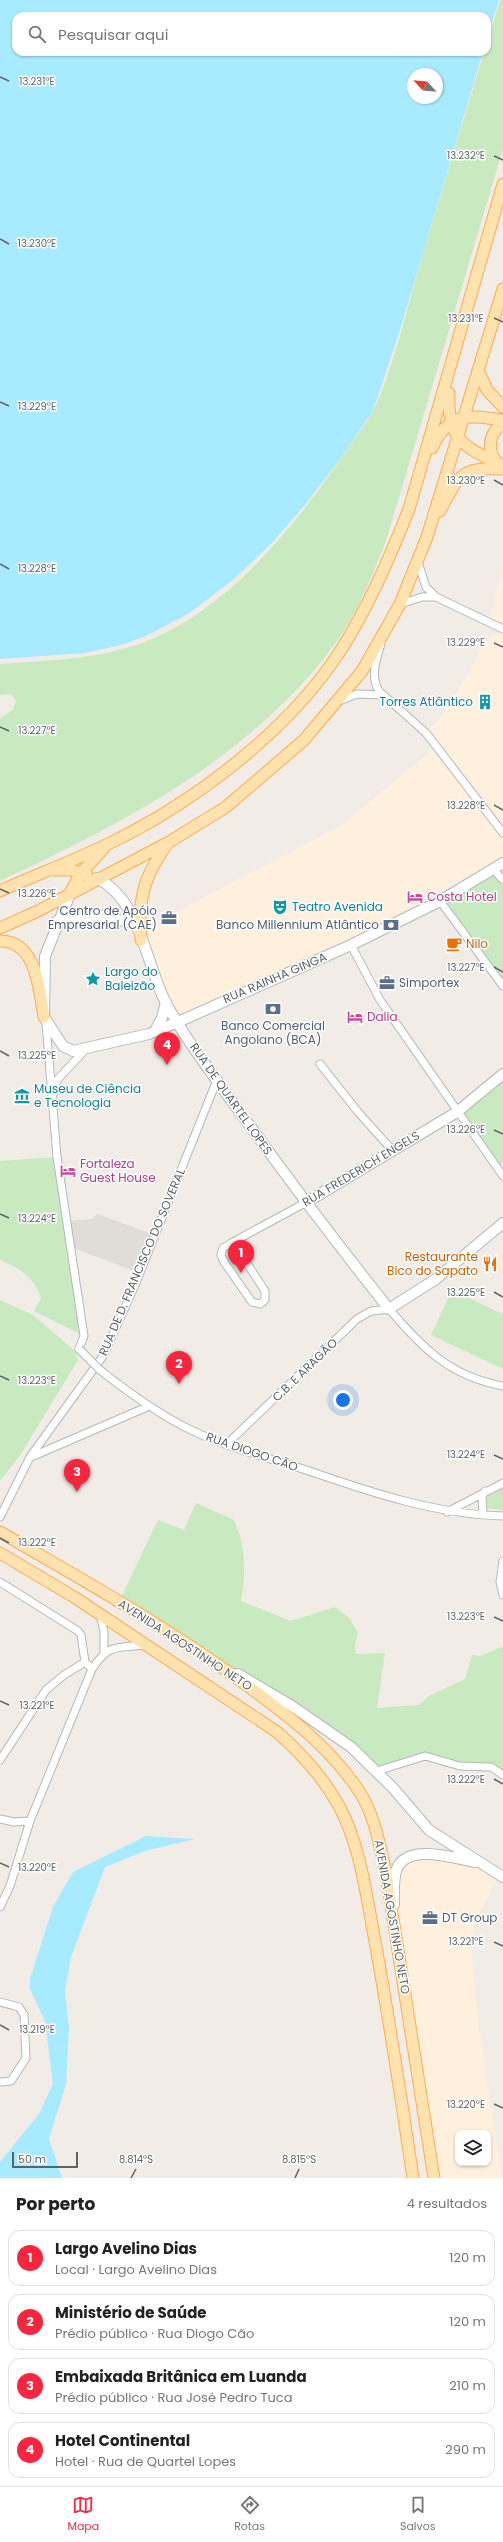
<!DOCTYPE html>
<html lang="pt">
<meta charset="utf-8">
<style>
body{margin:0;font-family:Poppins,sans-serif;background:#f2f2f2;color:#222}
.controls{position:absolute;right:12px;bottom:12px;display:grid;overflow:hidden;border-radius:8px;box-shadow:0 1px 3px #0004}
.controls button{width:36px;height:36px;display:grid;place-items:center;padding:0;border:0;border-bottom:1px solid #e0e0e0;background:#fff;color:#222;font:20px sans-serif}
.compass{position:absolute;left:407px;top:68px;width:36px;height:36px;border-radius:50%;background:#fff;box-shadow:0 1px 3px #0004;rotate:296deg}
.scale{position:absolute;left:12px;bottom:10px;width:66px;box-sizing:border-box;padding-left:4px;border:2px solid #5d6468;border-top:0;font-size:11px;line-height:14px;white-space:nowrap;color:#5d6468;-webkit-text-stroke:3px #fff;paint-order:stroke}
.you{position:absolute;left:343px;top:1400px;width:14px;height:14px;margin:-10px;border:3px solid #fff;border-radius:50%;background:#1a73e8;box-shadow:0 0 0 6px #1a73e833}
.badge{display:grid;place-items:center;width:26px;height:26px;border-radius:50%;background:#f7263e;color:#fff;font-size:13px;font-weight:700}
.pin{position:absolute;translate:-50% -33px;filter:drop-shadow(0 1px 2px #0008)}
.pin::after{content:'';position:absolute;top:21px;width:14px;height:12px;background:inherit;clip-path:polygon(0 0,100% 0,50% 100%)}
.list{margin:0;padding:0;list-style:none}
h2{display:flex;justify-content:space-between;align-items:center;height:52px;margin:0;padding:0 16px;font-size:17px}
h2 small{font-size:13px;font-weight:400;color:#767676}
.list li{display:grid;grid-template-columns:26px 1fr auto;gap:12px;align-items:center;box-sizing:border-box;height:56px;margin:0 8px 8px;padding:0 8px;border:1px solid #e0e0e0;border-radius:12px}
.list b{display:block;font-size:15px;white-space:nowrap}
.list p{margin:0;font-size:13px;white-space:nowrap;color:#767676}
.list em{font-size:13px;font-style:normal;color:#767676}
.icon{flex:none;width:22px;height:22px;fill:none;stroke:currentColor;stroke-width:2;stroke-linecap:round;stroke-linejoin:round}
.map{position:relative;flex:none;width:503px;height:2178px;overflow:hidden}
.search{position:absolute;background:#fff;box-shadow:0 1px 3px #0004;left:12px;right:12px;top:12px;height:44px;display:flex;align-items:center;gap:10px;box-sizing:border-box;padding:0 14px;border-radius:12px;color:#767676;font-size:15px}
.sheet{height:308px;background:#fff}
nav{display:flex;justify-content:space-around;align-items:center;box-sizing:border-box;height:56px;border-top:1px solid #e0e0e0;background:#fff;font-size:11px;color:#767676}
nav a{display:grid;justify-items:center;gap:2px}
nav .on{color:#f7263e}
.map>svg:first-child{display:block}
</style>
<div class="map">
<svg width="503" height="2178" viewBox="0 0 503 2178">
<rect width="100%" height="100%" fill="#f1ece6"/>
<path fill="#fff0dd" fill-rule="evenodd" d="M503,569V629L489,622Z
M503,632V863L440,901L178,1022L140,928L180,910L340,826L436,747L426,733L440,718L471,669L482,646L492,636Z
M413,1855L480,1863L499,1875L474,1924L470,1940L478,2020L502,2178H434L394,1896L403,1862ZM458,2133H488V2163H458Z"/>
<path fill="#e0dcd8" d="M97,1214L155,1235L139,1273L71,1247L67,1221L92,1219Z"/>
<path fill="#c9eac1" d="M500,0H503V149L386,541C372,576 358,613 335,644C249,759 127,821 0,881V718L13,710L16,701L11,694L0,695V664C57,660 115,659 167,632C240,595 301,518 346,451C358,434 372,416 380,396C398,350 409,301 423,253C443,186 464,119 484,52H487V44Z
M494,870L503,880V986L440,901Z
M503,1074V1162L497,1167L457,1112Z
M57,1157L84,1336L34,1311L41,1298C34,1277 20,1268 0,1260V1161Z
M452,1290L503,1314V1369L431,1335Z
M0,1300L33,1315L76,1352L78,1360L19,1457L0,1481Z
M503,1483V1510L486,1508L485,1491Z
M196,1503L234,1520C246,1547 246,1572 241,1601L291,1621L335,1607L349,1618L358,1633L355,1645L356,1654L385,1653L377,1708L419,1705L429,1696L465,1679L472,1655L481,1656L503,1646V1775L498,1771L460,1766L434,1757L377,1771L351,1747L119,1602L158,1520L184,1530Z"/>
<path fill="#a8eaff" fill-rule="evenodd" d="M0,0H499L487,38V16H16V52H483L400,330L373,411L341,458L305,505L271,544L233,580L188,614L146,636L121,645L85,653L0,659ZM413,74H437V98H413Z
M146,1836L195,1839L145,1851L105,1867L71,1957L65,1991L69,2028L66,2084L49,2139L62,2178H0V2162L39,2114L53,2084L45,2021L30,1989V1979L53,1907L73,1872Z"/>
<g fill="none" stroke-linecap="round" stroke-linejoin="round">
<defs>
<path id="street" d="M418,562L426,587L436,597L503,629
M400,604L422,597H436
M381,644C376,660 370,676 379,691L426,733L503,833
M339,701L357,694L383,695
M494,870L503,880
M440,901L503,986
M351,945L380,1000L503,1176
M46,1023L57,1157L84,1336L79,1349
M320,1064L358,1112L393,1151
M53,1095L57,1080L85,1050
M233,1242L265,1291V1300L260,1304L252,1302L224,1262L221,1255L223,1248Z
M233,1242L305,1203
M100,1370C129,1393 158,1414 191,1430C228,1448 270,1458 309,1471C373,1493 435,1514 503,1516
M227,1444L357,1319L371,1311L389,1309C424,1349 449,1376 503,1386
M31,1457L147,1407
M447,1512L503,1483
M483,1515L482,1496L485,1491
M0,1517L30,1457L103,1356L135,1285L217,1080
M503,1561L500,1582L503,1595
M0,1582L78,1631L81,1635L85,1662L92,1669
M100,1614L104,1632V1652
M0,1760L46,1690L64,1675L85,1662
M377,1771L425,1756L460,1766L491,1767L503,1775
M0,1819L14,1822L30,1821
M0,1907L10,1886L30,1821L92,1669C110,1643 114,1649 143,1645
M0,2002L19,2007L24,2015L26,2058L11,2081L0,2082"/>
<path id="secondary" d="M97,878C143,902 145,966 168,1007C189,1044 215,1078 240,1112C288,1179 338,1245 389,1309L436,1279L503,1223
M70,894L45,956L44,1017L63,1046L73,1051L149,1034L178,1022L351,945L440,901L503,863
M57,921L98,915L136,924
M155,1031L162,1018L166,1002
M305,1203L457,1112L503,1074
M238,1674L292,1706L351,1747L393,1788L429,1830L503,1877
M394,1905C394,1894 393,1882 396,1871C405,1842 454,1858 475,1862"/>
<path id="primary" d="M478,370L487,390L503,407
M449,393C447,442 464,446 503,466
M432,448C448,412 469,415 503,420
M499,464C486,453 488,433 503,424
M440,511C459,475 460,467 503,469
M53,870H71L87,875
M0,891C36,875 73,861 108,844C193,803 286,733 339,653C368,608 389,559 409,509L503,184
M70,893L81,873L104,848
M0,928L38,911L169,842L226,807L304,740L362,671L400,604L427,537L503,289
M141,940C138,899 143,878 167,844
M0,941C37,941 39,990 44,1017
M0,1532C83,1580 167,1627 245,1684C287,1715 329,1746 359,1791C374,1814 379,1842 385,1868L434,2178
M0,1553L74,1597L277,1732C301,1753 323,1777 339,1806C360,1845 366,1893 374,1936C389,2017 401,2097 413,2178"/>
</defs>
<use href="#street" stroke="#b3b8bb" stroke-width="9"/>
<use href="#secondary" stroke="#b2b8bc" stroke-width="12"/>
<use href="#primary" stroke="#fdac53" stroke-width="13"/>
<use href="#street" stroke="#fff" stroke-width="7"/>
<use href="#secondary" stroke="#fff" stroke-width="10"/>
<use href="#primary" stroke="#ffe2ad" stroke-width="11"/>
<defs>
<path id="street-bridge" d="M79,1349L100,1370"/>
</defs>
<use href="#street-bridge" stroke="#b3b8bb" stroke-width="9" stroke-linecap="butt"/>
<use href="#street-bridge" stroke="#fff" stroke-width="7"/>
</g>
<path fill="none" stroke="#5d6468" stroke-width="1.5" d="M0,77L9,81M494,156L503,160M0,239L9,244M494,318L503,322M0,402L9,406M494,480L503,485M0,564L9,569M494,643L503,647M0,727L9,731M494,805L503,810M0,889L9,893M494,967L503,972M0,1051L9,1056M494,1130L503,1134M0,1214L9,1218M494,1292L503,1297M0,1376L9,1380M494,1455L503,1459M0,1538L9,1543M494,1617L503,1621M0,1701L9,1705M494,1779L503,1784M0,1863L9,1867M494,1942L503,1946M0,2025L9,2030M494,2104L503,2108M131,2178L136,2169M295,2178L299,2169"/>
<defs>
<symbol id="building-bare" viewBox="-9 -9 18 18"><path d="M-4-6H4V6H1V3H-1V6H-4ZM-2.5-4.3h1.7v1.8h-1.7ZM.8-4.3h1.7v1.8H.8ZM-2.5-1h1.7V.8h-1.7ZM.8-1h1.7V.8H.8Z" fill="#0f9aa8" stroke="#fff" stroke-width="2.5" paint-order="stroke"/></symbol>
<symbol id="hotel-bare" viewBox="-9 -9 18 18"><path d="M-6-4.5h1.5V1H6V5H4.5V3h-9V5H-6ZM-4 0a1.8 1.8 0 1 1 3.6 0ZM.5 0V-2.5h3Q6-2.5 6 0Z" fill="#d1479c" stroke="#fff" stroke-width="2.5" paint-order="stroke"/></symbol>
<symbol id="theatre-bare" viewBox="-9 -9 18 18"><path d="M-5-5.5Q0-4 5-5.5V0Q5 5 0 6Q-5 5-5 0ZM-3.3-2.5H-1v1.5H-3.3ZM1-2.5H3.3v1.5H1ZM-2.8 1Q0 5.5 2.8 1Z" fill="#0f9aa8" stroke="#fff" stroke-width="2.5" paint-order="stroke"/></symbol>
<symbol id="office-bare" viewBox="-9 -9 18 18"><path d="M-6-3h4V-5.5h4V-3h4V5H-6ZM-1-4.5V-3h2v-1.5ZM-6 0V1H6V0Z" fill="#5c6f8a" stroke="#fff" stroke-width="2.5" paint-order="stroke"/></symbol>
<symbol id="bank-bare" viewBox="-9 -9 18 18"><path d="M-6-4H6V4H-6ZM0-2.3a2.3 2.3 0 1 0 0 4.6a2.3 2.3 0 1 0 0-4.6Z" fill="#5c6f8a" stroke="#fff" stroke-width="2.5" paint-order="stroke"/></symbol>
<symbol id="cafe-bare" viewBox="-9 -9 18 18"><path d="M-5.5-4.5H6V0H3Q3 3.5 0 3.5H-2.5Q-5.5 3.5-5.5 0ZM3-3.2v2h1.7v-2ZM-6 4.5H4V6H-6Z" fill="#e8710a" stroke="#fff" stroke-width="2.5" paint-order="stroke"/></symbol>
<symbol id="sight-bare" viewBox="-9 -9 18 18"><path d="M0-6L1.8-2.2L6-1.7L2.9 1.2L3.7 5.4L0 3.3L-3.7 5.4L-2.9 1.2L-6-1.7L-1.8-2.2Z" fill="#0f9aa8" stroke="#fff" stroke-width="2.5" paint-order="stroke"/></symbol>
<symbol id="museum-bare" viewBox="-9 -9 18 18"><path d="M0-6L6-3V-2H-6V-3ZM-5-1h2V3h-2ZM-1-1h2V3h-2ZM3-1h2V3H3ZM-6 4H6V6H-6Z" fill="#0f9aa8" stroke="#fff" stroke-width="2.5" paint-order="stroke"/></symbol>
<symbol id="restaurant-bare" viewBox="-9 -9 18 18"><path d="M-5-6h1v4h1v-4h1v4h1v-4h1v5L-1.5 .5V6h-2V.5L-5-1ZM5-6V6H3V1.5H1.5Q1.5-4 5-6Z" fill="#e8710a" stroke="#fff" stroke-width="2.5" paint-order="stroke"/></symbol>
</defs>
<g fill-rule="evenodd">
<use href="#building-bare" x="474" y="691" width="22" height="22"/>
<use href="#hotel-bare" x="404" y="886" width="22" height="22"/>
<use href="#theatre-bare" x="269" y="896" width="22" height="22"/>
<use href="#office-bare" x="158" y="907" width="22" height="22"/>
<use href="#bank-bare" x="380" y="914" width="22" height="22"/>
<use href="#cafe-bare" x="443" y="933" width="22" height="22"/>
<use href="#sight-bare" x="82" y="968" width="22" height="22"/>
<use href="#office-bare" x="376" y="972" width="22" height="22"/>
<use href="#bank-bare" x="262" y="998" width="22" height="22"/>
<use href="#hotel-bare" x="344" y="1006" width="22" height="22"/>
<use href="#museum-bare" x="11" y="1085" width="22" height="22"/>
<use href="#hotel-bare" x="57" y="1160" width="22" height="22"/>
<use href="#restaurant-bare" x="479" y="1253" width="22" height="22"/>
<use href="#office-bare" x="419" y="1907" width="22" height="22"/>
</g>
<g text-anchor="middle" stroke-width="3" stroke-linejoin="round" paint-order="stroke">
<g font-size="12" fill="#0d838f" stroke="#fff" text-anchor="start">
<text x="473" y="706" text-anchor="end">Torres Atlântico</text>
<text x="292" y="911">Teatro Avenida</text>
<text x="105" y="976">Largo do<tspan x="105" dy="14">Baleizão</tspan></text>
<text x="34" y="1093">Museu de Ciência<tspan x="34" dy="14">e Tecnologia</tspan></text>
</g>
<g font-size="12" fill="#b23c85" stroke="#fff" text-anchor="start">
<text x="427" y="901">Costa Hotel</text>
<text x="367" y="1021">Dalia</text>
<text x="80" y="1168">Fortaleza<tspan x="80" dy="14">Guest House</tspan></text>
</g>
<g font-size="12" fill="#4e5e75" stroke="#fff" text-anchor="end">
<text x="157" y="915">Centro de Apóio<tspan x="157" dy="14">Empresarial (CAE)</tspan></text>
<text x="379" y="929">Banco Millennium Atlântico</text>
<text x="399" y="987" text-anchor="start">Simportex</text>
<text x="273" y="1030" text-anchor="middle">Banco Comercial<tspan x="273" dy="14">Angolano (BCA)</tspan></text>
<text x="442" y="1922" text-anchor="start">DT Group</text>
</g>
<g font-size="12" fill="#c56008" stroke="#fff" text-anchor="start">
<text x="466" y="948">Nilo</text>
<text x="478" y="1261" text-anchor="end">Restaurante<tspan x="478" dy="14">Bico do Sapato</tspan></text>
</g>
<g font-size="12" fill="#5d6468" stroke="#fff">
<text transform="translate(275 978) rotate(-23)" y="4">RUA RAINHA GINGA</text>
<text transform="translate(231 1099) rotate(55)" y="4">RUA DE QUARTEL LOPES</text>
<text transform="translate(361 1169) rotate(-31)" y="4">RUA FREDERICH ENGELS</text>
<text transform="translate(142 1262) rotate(-67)" y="4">RUA DE D. FRANCISCO DO SOVERAL</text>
<text transform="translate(305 1370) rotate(-44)" y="4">C.B. E ARAGÃO</text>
<text transform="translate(252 1452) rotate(19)" y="4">RUA DIOGO CÃO</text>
<text transform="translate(185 1645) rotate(33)" y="4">AVENIDA AGOSTINHO NETO</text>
<text transform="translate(392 1917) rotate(80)" y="4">AVENIDA AGOSTINHO NETO</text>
</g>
</g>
<g font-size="10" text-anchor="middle" fill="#5d6468" stroke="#fff" stroke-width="3" stroke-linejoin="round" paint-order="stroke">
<text x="37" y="85">13.231°E</text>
<text x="466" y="159">13.232°E</text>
<text x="37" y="247">13.230°E</text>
<text x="466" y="322">13.231°E</text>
<text x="37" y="410">13.229°E</text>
<text x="466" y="484">13.230°E</text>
<text x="37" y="572">13.228°E</text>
<text x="466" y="646">13.229°E</text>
<text x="37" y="734">13.227°E</text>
<text x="466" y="809">13.228°E</text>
<text x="37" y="897">13.226°E</text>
<text x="466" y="971">13.227°E</text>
<text x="37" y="1059">13.225°E</text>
<text x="466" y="1133">13.226°E</text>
<text x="37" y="1222">13.224°E</text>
<text x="466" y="1296">13.225°E</text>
<text x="37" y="1384">13.223°E</text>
<text x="466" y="1458">13.224°E</text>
<text x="37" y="1546">13.222°E</text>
<text x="466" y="1620">13.223°E</text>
<text x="37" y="1709">13.221°E</text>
<text x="466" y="1783">13.222°E</text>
<text x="37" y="1871">13.220°E</text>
<text x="466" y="1945">13.221°E</text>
<text x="37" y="2033">13.219°E</text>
<text x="466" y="2108">13.220°E</text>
<text x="136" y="2163">8.814°S</text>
<text x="299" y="2163">8.815°S</text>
</g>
</svg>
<div class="controls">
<button><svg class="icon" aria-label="layers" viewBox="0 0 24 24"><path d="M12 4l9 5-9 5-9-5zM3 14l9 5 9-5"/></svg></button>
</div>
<svg class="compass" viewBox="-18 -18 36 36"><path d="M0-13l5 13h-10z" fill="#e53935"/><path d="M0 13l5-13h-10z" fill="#767676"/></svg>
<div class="scale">50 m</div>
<div class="you"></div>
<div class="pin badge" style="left:241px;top:1273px">1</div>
<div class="pin badge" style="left:179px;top:1384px">2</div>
<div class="pin badge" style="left:77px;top:1492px">3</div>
<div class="pin badge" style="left:167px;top:1065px">4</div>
<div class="search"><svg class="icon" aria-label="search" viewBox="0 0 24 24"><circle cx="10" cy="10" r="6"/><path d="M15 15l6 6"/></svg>Pesquisar aqui</div>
</div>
<section class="sheet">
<h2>Por perto<small>4 resultados</small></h2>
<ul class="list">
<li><span class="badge">1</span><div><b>Largo Avelino Dias</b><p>Local · Largo Avelino Dias</p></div><em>120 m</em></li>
<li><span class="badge">2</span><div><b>Ministério de Saúde</b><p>Prédio público · Rua Diogo Cão</p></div><em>120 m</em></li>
<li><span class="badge">3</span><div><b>Embaixada Britânica em Luanda</b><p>Prédio público · Rua José Pedro Tuca</p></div><em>210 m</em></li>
<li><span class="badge">4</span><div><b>Hotel Continental</b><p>Hotel · Rua de Quartel Lopes</p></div><em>290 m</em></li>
</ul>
</section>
<nav>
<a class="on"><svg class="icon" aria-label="map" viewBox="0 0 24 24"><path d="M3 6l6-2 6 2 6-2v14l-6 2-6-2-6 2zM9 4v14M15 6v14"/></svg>Mapa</a>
<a><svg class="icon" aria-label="directions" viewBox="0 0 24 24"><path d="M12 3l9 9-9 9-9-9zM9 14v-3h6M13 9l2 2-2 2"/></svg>Rotas</a>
<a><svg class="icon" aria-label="saved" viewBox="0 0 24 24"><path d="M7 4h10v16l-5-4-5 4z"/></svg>Salvos</a>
</nav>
